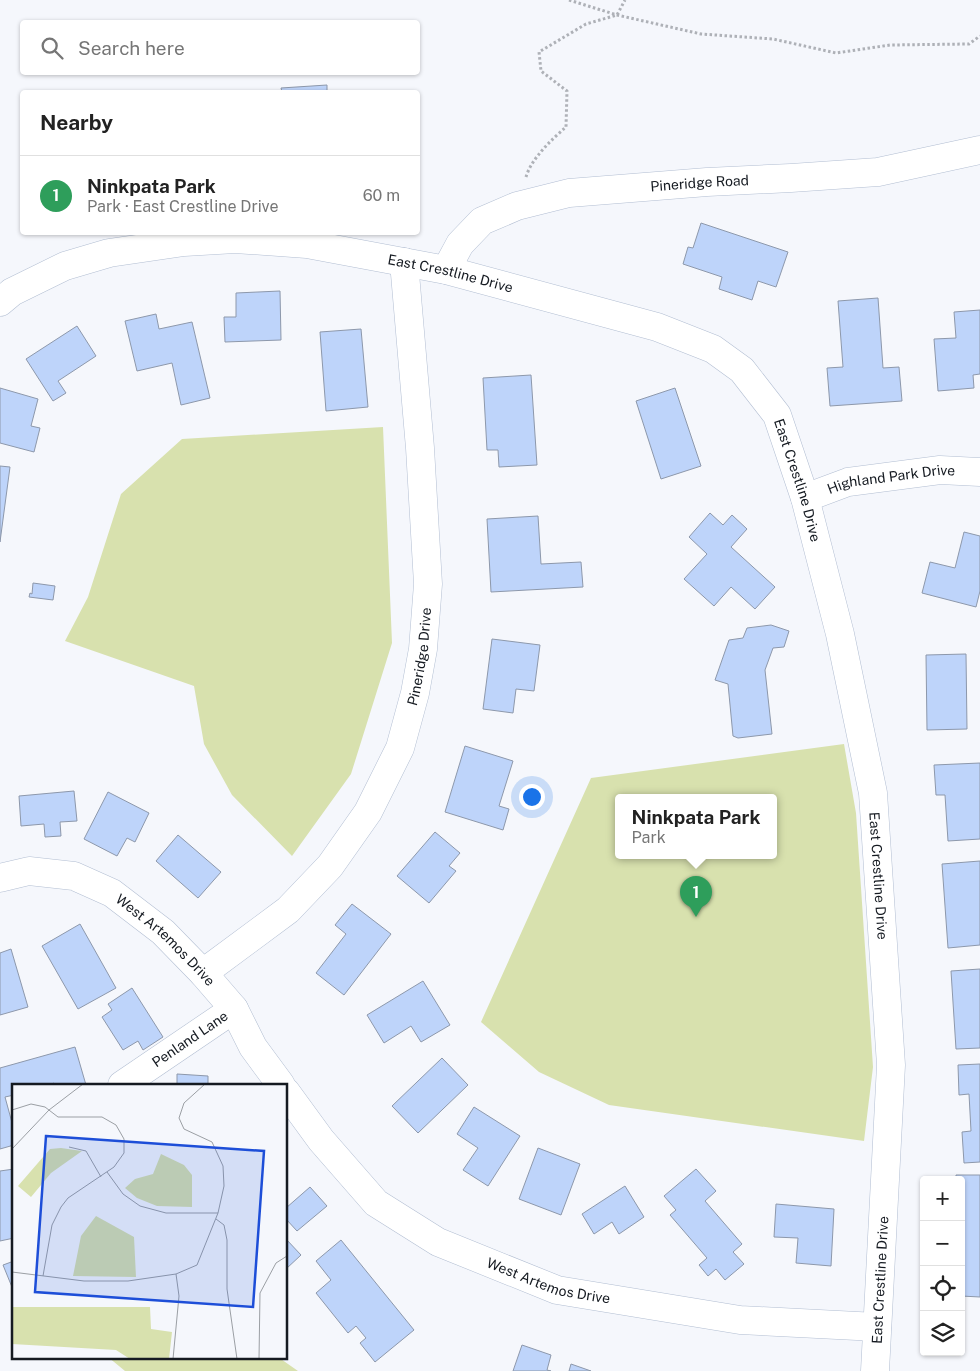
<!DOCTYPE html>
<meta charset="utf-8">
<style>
body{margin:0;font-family:"Public Sans",sans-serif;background:#f6f6f6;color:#222}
.controls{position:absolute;right:15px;bottom:15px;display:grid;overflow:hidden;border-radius:5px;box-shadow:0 1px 4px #0004}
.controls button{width:45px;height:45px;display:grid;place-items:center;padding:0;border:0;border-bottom:1px solid #e0e0e0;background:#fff;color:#222;font:25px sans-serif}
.you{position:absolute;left:531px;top:796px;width:18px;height:18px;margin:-12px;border:4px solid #fff;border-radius:50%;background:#1a73e8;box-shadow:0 0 0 8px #1a73e833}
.badge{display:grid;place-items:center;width:32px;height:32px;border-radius:50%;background:#565c2b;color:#fff;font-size:16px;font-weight:700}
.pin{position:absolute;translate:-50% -41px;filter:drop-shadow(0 1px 2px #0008)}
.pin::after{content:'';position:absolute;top:26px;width:18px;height:15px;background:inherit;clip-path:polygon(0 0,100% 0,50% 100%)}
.popup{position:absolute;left:615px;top:794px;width:162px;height:65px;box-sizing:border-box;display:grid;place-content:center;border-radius:5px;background:#fff;filter:drop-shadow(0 1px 4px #0005);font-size:16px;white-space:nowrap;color:#767676}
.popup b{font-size:19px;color:#222}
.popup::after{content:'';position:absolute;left:50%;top:100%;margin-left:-10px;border:10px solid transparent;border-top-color:#fff}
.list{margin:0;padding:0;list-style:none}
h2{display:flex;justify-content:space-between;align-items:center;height:65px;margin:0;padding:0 20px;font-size:21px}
h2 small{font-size:16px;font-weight:400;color:#767676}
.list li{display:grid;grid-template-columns:32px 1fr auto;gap:15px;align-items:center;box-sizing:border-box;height:80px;padding:0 20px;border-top:1px solid #e0e0e0}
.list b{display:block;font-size:19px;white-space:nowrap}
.list p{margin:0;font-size:16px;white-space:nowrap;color:#767676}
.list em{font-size:16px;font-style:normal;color:#767676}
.icon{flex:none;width:28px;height:28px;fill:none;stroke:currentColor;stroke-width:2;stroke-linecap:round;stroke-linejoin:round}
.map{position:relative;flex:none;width:980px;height:1371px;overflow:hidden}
.search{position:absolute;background:#fff;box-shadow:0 1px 4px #0004;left:20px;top:20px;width:400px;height:55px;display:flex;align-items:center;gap:12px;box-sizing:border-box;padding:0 18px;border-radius:5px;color:#767676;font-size:19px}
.panel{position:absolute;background:#fff;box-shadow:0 1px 4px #0004;left:20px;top:90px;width:400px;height:145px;border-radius:5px}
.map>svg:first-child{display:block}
</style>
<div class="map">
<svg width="980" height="1371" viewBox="0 0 980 1371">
<rect width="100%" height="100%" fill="#f5f7fc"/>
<path fill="#d8e1ae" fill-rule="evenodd" d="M383,427L392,643L351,774L292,856L232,795L204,744L194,686L65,641L88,597L121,494L182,439Z
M844,744L856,813L873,1067L864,1141L609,1105L539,1072L481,1022L591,778ZM774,798V856H618V798Z
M108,1357H278L298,1371H125Z"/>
<path fill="#bed4fa" stroke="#8d98ab" d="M327,85V92H282L281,88Z
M701,223L788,252L776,287L758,281L752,300L719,289L722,277L683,264L688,247L693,248Z
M280,291L281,340L225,342L224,317H236V293Z
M878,298L883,368L899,367L902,401L830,406L827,368L843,367L838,301Z
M980,310V374L973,375L974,388L938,391L934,339L956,338L954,312Z
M156,314L159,329L192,322L210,398L181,405L172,363L137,371L125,321Z
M77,326L96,356L58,381L66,393L53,401L26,359Z
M361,329L368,407L326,411L320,332Z
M531,375L537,465L499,467L498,450H487L483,378Z
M0,388L38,399L31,426L40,428L34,452L0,443Z
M675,388L701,466L661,479L636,401Z
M0,466L10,467L0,542Z
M710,513L723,525L732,515L747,529L731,547L775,587L755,609L731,587L714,606L684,579L707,554L689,537Z
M538,516L541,564L581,562L583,587L491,592L487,519Z
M964,532L980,536V591L976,607L922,593L930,562L955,568Z
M33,583L55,586L53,600L29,597L30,593L32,594Z
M771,625L789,631L784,647L773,648L765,670L772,734L738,738L733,736L728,684L715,680L729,640L743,638L747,628Z
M492,639L540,645L534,691L516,689L513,713L483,709Z
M966,654L967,729L927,730L926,655Z
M465,746L513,761L499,806L509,809L503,830L445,812Z
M980,763V839L948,841L945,795H936L934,765Z
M74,791L77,821L60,822L61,836L45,837L44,824L21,826L19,796Z
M108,792L149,813L135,842L127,838L117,856L84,839Z
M435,832L460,853L449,866L456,871L429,903L397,876Z
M178,835L221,872L198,898L156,861Z
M980,861V945L948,948L942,864Z
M352,904L391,934L344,995L316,973L346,934L335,925Z
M80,924L116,988L78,1009L42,946Z
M11,949L28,1007L0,1015V953Z
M980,969V1048L956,1049L951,971Z
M423,981L450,1025L421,1042L411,1026L384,1043L367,1015Z
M132,988L163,1037L143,1050L138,1041L123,1050L102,1017L112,1010L108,1004Z
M75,1047L86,1085H55L54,1083L49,1085H14V1095L5,1097L14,1130V1145L0,1149V1068Z
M442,1058L468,1085L418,1133L392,1106Z
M980,1064V1162L964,1163L962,1132L971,1131L969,1094L959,1095L958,1065Z
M177,1074L208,1076V1085H177Z
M474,1107L520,1136L488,1186L463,1170L478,1148L457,1134Z
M538,1148L580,1164L561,1215L519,1199Z
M14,1169V1238L0,1241V1171Z
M696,1169L716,1191L705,1201L742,1244L733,1252L744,1264L725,1280L716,1269L708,1276L699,1265L707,1258L670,1215L676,1210L664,1196Z
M956,1175H980V1297L961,1296V1180H956Z
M625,1186L644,1217L619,1234L612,1222L594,1234L582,1214Z
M310,1187L327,1206L297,1231L286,1219V1208Z
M776,1204L834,1209L831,1266L796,1263L798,1238L774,1237Z
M286,1239L301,1255L286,1269Z
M341,1240L414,1330L375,1362L360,1343L366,1338L356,1326L348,1333L316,1293L331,1280L316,1261Z
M14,1261V1292L3,1265Z
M522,1345L551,1355L547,1370L551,1371H513Z
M571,1364L591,1371H569Z"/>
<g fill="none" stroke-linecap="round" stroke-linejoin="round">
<defs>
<g id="street">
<path id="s1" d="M446,270L460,244L482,221L517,206L569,193L707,182L791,178L878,172L980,150"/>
<path id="s2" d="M0,302L12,292L65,266L109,253L184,242L235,239L307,244L446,270L657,327L713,349L742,370L777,415L805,498L840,634L873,793L891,1065L875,1371"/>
<path id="s3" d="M805,498L848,482L940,470L980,472"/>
<path id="s4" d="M0,878L29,871L74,876L112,893L163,932L203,973L234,1009L253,1047L281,1085"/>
<path id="s5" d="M203,973L288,910L330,866L368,812L400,748L415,693L423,649L428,584L420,448L404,262"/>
<path id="s6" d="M122,1085L234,1009"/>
<path id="s7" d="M286,1092L321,1140L376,1203L438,1242L557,1290L740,1320L877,1327"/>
</g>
</defs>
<use href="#street" stroke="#b2bed2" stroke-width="29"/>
<path stroke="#aeb1b7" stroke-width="3" stroke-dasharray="2.5 2.5" stroke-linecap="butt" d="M569,0L617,15L701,34L773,39L836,53L890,45L969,44L980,36
M526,177C531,159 552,139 566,127L567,91L541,71L539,52L586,24L617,15L625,0"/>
<use href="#street" stroke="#fff" stroke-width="28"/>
</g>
<g text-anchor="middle" stroke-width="4.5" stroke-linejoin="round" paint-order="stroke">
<g font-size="14" fill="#151a21" stroke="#fff">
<text dy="5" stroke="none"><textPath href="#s1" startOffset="284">Pineridge Road</textPath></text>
<text dy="5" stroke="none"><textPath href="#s2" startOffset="466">East Crestline Drive</textPath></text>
<text dy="5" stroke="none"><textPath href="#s2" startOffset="901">East Crestline Drive</textPath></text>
<text dy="5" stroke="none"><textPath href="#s3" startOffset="89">Highland Park Drive</textPath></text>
<text dy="5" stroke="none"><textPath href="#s5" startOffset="398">Pineridge Drive</textPath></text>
<text dy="5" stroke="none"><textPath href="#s2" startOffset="1306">East Crestline Drive</textPath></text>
<text dy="5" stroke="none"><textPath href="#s4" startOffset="188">West Artemos Drive</textPath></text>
<text dy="5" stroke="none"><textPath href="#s6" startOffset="82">Penland Lane</textPath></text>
<text dy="5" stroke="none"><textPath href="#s7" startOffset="334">West Artemos Drive</textPath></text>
<text transform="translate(880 1280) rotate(-87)" y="5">East Crestline Drive</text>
</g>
</g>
<g transform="translate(12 1084)">
<rect width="275" height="275" fill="#f5f7fc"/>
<path d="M49,64L70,67L39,89L19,113L6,102L38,65ZM149,70L172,81L180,91V123L145,122L125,114L113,104L123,95L141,90ZM84,132L122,153L124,193L61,192L69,152ZM0,223H138L139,245L160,248L157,275H118L104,266L0,260Z" fill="#d8e1ae"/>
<path fill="none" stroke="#9b9fa4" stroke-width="1" d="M0,26L19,20L33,23L46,33H90L104,41L112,55V69L102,83L56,114L49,123L40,141L31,192M57,63L74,67L89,93M0,65L37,26L71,0M95,88L111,110L128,122L154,129H206M204,135L212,141L215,156V205L225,275M0,188L72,197H116L164,190L185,181L206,129L212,102L211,82L200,58L172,45L167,34L172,19L193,0M161,275L167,212L164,190M247,275L248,209L264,179L275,172"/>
<path fill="#1d4ed8" fill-opacity="0.15" stroke="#1d4ed8" stroke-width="2.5" d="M34,52L252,67L241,223L23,208Z"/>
<rect width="275" height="275" fill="none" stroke="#151a21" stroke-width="2.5"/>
</g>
</svg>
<div class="controls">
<button>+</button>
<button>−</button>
<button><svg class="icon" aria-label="locate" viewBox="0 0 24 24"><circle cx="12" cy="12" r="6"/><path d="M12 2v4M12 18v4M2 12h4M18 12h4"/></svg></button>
<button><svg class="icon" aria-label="layers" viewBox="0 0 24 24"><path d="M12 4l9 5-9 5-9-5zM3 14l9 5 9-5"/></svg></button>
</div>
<div class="you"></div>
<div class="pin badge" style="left:696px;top:917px;background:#2e9e5b">1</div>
<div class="popup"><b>Ninkpata Park</b>Park</div>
<div class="search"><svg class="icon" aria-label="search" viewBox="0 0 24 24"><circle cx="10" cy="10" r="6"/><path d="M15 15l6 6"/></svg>Search here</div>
<section class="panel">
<h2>Nearby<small></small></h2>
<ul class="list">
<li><span class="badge" style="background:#2e9e5b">1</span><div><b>Ninkpata Park</b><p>Park · East Crestline Drive</p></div><em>60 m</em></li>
</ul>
</section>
</div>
